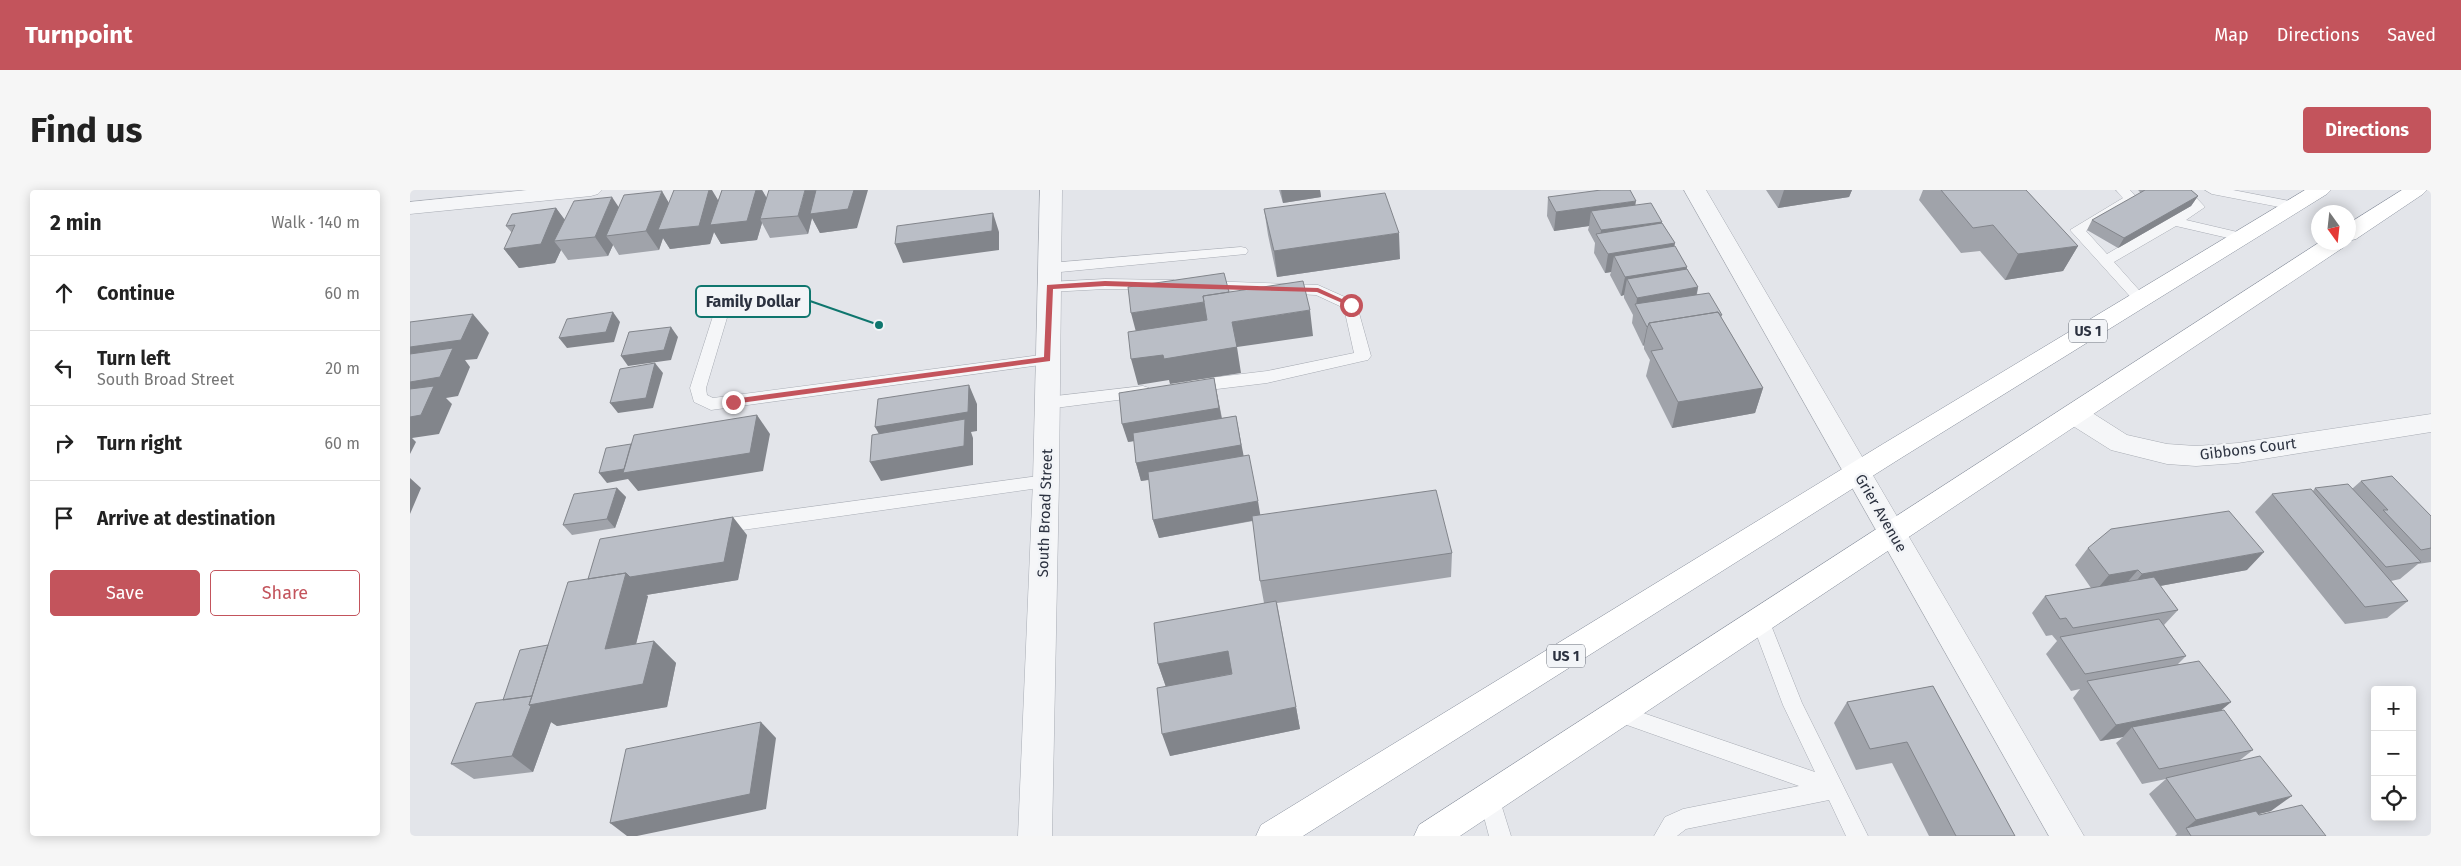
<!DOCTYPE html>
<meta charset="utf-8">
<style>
body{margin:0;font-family:"Fira Sans",sans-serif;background:#f6f6f6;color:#222}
.controls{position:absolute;right:15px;bottom:15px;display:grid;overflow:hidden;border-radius:5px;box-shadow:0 2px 12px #0003}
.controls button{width:45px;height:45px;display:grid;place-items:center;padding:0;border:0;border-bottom:1px solid #e0e0e0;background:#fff;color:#222;font:25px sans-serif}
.compass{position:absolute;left:1901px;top:15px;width:45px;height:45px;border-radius:50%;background:#fff;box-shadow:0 2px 12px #0003;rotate:165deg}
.stop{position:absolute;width:15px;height:15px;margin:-11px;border:4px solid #c3545c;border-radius:50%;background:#fff}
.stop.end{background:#c3545c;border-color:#fff;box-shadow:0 1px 5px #0008}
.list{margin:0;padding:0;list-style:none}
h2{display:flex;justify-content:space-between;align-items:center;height:65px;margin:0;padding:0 20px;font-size:21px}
h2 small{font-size:16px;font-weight:400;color:#767676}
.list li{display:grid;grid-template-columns:32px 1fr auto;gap:15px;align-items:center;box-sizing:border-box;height:75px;padding:0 20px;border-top:1px solid #e0e0e0}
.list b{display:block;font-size:19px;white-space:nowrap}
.list p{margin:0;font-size:16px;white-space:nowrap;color:#767676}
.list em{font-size:16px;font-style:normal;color:#767676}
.actions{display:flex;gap:10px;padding:15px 20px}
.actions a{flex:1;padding:11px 0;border:1px solid #c3545c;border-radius:5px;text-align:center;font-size:18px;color:#c3545c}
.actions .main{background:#c3545c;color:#fff}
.icon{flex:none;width:28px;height:28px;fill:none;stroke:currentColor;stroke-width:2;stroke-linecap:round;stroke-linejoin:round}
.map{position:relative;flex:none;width:2021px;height:646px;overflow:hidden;border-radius:5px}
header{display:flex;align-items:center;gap:30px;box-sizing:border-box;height:70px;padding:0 25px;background:#c3545c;color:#fff}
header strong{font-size:24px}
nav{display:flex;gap:28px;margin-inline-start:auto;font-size:18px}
.intro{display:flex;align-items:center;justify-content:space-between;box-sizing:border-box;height:120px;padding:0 30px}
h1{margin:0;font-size:35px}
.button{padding:12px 22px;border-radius:5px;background:#c3545c;color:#fff;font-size:18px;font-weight:700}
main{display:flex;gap:30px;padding:0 30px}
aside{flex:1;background:#fff;border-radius:5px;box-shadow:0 2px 12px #0003}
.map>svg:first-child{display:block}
</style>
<header>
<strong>Turnpoint</strong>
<nav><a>Map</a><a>Directions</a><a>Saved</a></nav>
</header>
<div class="intro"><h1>Find us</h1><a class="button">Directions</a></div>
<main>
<aside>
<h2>2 min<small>Walk · 140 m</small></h2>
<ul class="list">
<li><svg class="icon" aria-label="ahead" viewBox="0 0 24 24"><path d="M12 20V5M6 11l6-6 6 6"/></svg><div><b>Continue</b></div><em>60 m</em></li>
<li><svg class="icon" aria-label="left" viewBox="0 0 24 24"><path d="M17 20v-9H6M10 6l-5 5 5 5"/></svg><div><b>Turn left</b><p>South Broad Street</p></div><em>20 m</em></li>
<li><svg class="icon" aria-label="right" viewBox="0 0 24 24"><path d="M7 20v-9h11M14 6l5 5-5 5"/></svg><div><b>Turn right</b></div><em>60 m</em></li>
<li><svg class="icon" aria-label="arrive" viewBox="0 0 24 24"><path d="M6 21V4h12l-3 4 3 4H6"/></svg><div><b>Arrive at destination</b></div></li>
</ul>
<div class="actions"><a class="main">Save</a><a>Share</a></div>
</aside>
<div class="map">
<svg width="2021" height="646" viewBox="0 0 2021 646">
<rect width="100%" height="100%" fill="#e3e5ea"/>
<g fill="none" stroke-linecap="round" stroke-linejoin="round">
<defs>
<path id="service" d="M1706,0H1720L1728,9L1676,41L1697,64L1753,31L1754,27L1762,26L1779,16L1764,0H1779L1795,17L1776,30L1836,44L1838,47L1831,51L1766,36L1704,72L1737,109L1730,114L1725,112L1660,40L1713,8Z
M1795,0H1823L1885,12L1892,16L1885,20L1802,4Z
M831,57L836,58L838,61L836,64L640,83L633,78L640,73Z
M695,89L764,90L771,95L764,100L695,99L639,102L632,97L639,92Z
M795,91L908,95L946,112L961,166L958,170L953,171L857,193L782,202L776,200L774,196L776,192L782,190L857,181L944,163L934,118L906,105L790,99L788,96Z
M318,96L325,101L296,198L297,205L303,208L638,164L643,165L646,169L643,173L638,174L301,220L284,212L280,198L311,101Z
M733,196L739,198L741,202L739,206L637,219L631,217L629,213L631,209L637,207Z
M636,285L642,286L645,291L642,296L636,297L304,344L298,342L295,337L298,332L304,330Z
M1350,422L1357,424L1359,430L1392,513L1458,646H1436L1419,610L1276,639L1267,646H1244L1255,627L1273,619L1389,596L1200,529L1197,523L1200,517L1207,514L1405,582L1373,515L1341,430L1343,424Z
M1080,598L1087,601L1101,646H1079L1069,608L1073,601Z"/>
<path id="minor" d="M117,0H192L188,4L181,6L0,24V12Z
M1274,0H1296L1674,646H1639Z
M1664,215L1673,217L1717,245L1757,254L1786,256L1828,253L2021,224V242L1828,273L1786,276L1757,274L1701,260L1655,231L1651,224L1655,217Z"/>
<path id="tertiary" d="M630,0H652L649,291L642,646H608L623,291Z"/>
<path id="trunk" d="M1895,0H1921L1917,4L1491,268L893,646H846L851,635L1473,254Z
M1992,0H2017L2013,4L1946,49L1938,51V34Z
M1910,52H1937L1934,57L1050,646H1004L1009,635Z"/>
</defs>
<use href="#service" stroke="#a8acb4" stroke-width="1"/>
<use href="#minor" stroke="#a8acb4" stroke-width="1"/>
<use href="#tertiary" stroke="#a8acb4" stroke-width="1"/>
<use href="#trunk" stroke="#8b929f" stroke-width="1"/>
<use href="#service" fill="#f5f6f8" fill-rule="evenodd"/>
<use href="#minor" fill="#f5f6f8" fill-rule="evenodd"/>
<use href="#tertiary" fill="#f5f6f8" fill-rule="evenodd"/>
<use href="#trunk" fill="#fff" fill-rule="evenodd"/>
</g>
<path fill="#a0a3aa" d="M312,0H352L357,8L447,38L410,43L402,28L398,44L360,48L352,33L347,50L311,54L304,42L300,54L260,59L253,48L249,60L209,65L203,55L198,66L158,70L151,60L145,73L109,78L94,59L102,43L96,36L146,18L155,30L209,17L259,13L308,10Z
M869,0H910L911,7L873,13Z
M1356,0H1442L1439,7L1368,18Z
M1513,0H1616L1668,56L1653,81L1595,90L1570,61L1551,63L1509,10Z
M1728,0H1781L1788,6L1781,16L1708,58L1677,40L1682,30L1731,3Z
M1138,7L1225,15L1252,32V33L1265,53L1264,56L1277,77V79L1288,97L1287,104L1312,125L1311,127L1353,198L1345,223L1262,238L1236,186L1240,170L1234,159V155L1233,156L1222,133L1223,125L1214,108V105L1211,106L1200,85L1201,82L1195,83L1184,63L1185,53L1178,40L1179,36L1144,41L1137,26Z
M854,19L990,69L867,87L858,45Z
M804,188L812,228L826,226L833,266L850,325L1042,363L1041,387L867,413L890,539L760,566L756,497L748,474L854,413L850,391L843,331L749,348L743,330L739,290L731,291L726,273L724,251L718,252Z
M1951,291L2021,326V372L2008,374L1990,389L1981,391L1998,411L1977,428L1935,434L1845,322L1862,304L1903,301L1905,298H1943Z
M207,298L216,307L205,338L162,345L153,335Z
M337,345L328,390L236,405L238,406L226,454L244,451L266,473L257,517L147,536L141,532L123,582L64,589L41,574L138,455L178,389Z
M1678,358L1837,380L1750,396L1768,420L1754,435L1776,466L1768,474L1821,512L1811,520L1843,560L1830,570L1861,621L1848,624L1916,646H1765L1767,644L1739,604L1756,589L1732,594L1706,553L1713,547L1690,551L1663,508L1670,499L1661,501L1636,464L1647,451L1642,445L1636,446L1622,423L1635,406L1681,398L1665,375Z
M1523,496L1605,646H1519L1482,573L1446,580L1424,533L1437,512Z"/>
<path fill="#82858b" d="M299,0H302L311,15L346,0H352L358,11L350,29L352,33L347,50L311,54L304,42L300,54L260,59L253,48L249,60L236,41L252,1L263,20Z
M395,0H458L447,38L410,43L402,28L398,44L388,26Z
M871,0H910L911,7L873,13Z
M1374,0H1442L1439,7L1368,18Z
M1788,6L1781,16L1708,58L1714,48Z
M202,7L214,25L196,46L203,55L198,66L185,47Z
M1226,11L1223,30L1181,21L1179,36L1144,41L1146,22Z
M146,18L160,37L144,51L151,60L145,73L109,78L94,59Z
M583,23L589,42V60L493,73L485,54Z
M1252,32L1249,50L1190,49L1191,40Z
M989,43L990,69L867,87L864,61Z
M1265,53L1261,72L1204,66L1201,82L1195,83L1198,64Z
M1668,56L1653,81L1595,90L1608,64Z
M1277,77L1273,96L1217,89L1214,105L1211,106L1215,87Z
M1288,97L1284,116H1226L1227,108Z
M820,108L823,127L726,142L721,123Z
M900,120L903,146L827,157L831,183L760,194L759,190L728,195L721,169L822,132Z
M203,122L210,132L204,152L157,158L149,148Z
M63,124L79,143L67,169L55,170L60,177L48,206L36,208L42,214L29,244L2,248L6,252L0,264V157Z
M1238,136L1234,155L1233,156L1237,137Z
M261,137L268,147L261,170L218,176L211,166Z
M245,173L253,183L243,218L208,223L200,213Z
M804,188L813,236L718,252L712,234Z
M559,195L567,214V241L561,242L563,248V275L471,291L460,272L475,255L465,237Z
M1353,198L1345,223L1262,238L1268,212Z
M347,225L360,244L353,281L228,301L218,289L197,293L189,283Z
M826,226L835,273L731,291L726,273Z
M0,288L11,298L0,324Z
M207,298L216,307L205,338L197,329Z
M848,311L851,329L749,348L743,330Z
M323,327L337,345L328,390L236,405L238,406L219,482L195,459L216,383Z
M1854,362L1837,380L1717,402L1732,384Z
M1728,380L1713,397L1684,403L1699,385Z
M244,451L266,473L257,517L147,536L141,532L123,582L102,566L104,520L151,453L146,510Z
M818,461L824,483L756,497L748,474Z
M1821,512L1802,528L1722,537L1713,547L1690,551L1706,535Z
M886,517L890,539L760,566L752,544Z
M351,532L366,548L356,619L227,646H217L200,633Z
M1882,606L1861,621L1778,642L1776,638L1786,630Z"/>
<path fill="#babec6" stroke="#82858b" d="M264,0H299L289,36L248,40Z
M312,0H346L337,31L300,35Z
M359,0H395L388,26L350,29Z
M406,0H444L438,19L400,24Z
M1191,0H1220L1226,11L1146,22L1138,7Z
M1531,0H1616L1668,56L1608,64L1583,35L1563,38Z
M1735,0H1781L1788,6L1714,48L1682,30Z
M252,1L236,41L196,46L214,5Z
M975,3L989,43L864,61L854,19Z
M202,7L185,47L144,51L164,11Z
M1241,13L1252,32L1191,40L1181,21Z
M146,18L131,54L94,59L105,35L96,36L102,24Z
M583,23L582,41L485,54L487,36Z
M1252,33L1265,53L1198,64L1186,44Z
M1265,56L1277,77L1215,87L1204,66Z
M1277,79L1288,97L1227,108L1217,89Z
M814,83L819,102L793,106L794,112L721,123L718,97Z
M893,91L900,120L822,132L827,157L754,169L753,165L721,169L718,142L797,130L793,106Z
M1299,103L1312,125H1310L1308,122L1239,133L1238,136L1237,137L1225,114Z
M203,122L196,142L149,148L157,129Z
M1308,122L1353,198L1268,212L1241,161L1253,159L1239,133Z
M63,124L51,150L0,157V132Z
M261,137L254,160L211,166L219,142Z
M43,158L30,187L0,192V164Z
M245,173L236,208L200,213L210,179Z
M804,188L809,218L712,234L709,203Z
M559,195L558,222L465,237L468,209Z
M24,196L11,225L0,227V199Z
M347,225L340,263L213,283L224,245Z
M826,226L831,255L726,273L723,243Z
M555,229L554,256L460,272L462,245Z
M221,254L214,279L189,283L196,258Z
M839,265L848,311L743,330L738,282Z
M1982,286L2021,326V358L2011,360L1973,320H1978L1951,291Z
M1938,294L2011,372L1976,377L1905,298Z
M207,298L197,329L153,335L164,304Z
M1901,299L1998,411L1955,417L1862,304Z
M1026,300L1042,363L850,391L842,326Z
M1819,321L1854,362L1732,384L1728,380L1699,385L1678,358L1701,339Z
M323,327L314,372L220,387L216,383L178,389L190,349Z
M216,383L195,459L244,451L233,494L119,515L158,392Z
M1744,387L1768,420L1663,438L1656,428L1650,429L1635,406Z
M866,411L886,517L752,544L747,498L822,484L818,461L748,474L744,433Z
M1749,429L1776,466L1675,484L1650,447Z
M138,455L122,506L93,510L110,460Z
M1789,471L1821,512L1706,535L1677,491Z
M1523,496L1605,646H1546L1497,552L1460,559L1437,512Z
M122,506L119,515L121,516L102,566L41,574L66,513Z
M1814,520L1843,560L1749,579L1722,537Z
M351,532L340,604L200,633L216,559Z
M1850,566L1882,606L1786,630L1756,588Z
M1892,615L1916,646H1781L1776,638L1846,621L1849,625Z"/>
<path fill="#c3545c" d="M695,91L908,98L945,115L939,116L907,102L695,96L643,99L640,171L323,214L319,212L323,209L634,167L637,95Z"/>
<g text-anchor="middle" stroke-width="5" stroke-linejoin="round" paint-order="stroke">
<g fill="#f2f4f7" stroke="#676c77" stroke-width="1">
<rect x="1659" y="129.5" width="38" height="23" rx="4"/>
<rect x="1137" y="454.5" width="38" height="23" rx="4"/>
</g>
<g font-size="14" font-weight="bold" fill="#2c3240">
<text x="1678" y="146">US 1</text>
<text x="1156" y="471">US 1</text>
</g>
<g font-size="15" fill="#2c3240" stroke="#f2f4f7">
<text transform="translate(1838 259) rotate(-7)" y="5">Gibbons Court</text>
<text transform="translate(635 323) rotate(-88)" y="5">South Broad Street</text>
<text transform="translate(1471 323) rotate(60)" y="5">Grier Avenue</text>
</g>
</g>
<path fill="none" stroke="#0f766e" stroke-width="2" d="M469 135L400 111"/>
<circle fill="#0f766e" stroke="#f2f4f7" stroke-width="2" cx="469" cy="135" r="5"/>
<rect fill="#f2f4f7" stroke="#0f766e" stroke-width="2" x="286" y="96" width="114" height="31" rx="5"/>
<g font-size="16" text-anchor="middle" font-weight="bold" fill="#2c3240">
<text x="343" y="117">Family Dollar</text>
</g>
</svg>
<div class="controls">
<button>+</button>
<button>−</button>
<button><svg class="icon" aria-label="locate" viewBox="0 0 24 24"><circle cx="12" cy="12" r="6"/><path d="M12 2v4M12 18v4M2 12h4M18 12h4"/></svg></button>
</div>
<svg class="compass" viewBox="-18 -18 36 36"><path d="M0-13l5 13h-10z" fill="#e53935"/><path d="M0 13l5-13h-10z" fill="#767676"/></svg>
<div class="stop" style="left:941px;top:115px"></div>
<div class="stop end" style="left:323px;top:212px"></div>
</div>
</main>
